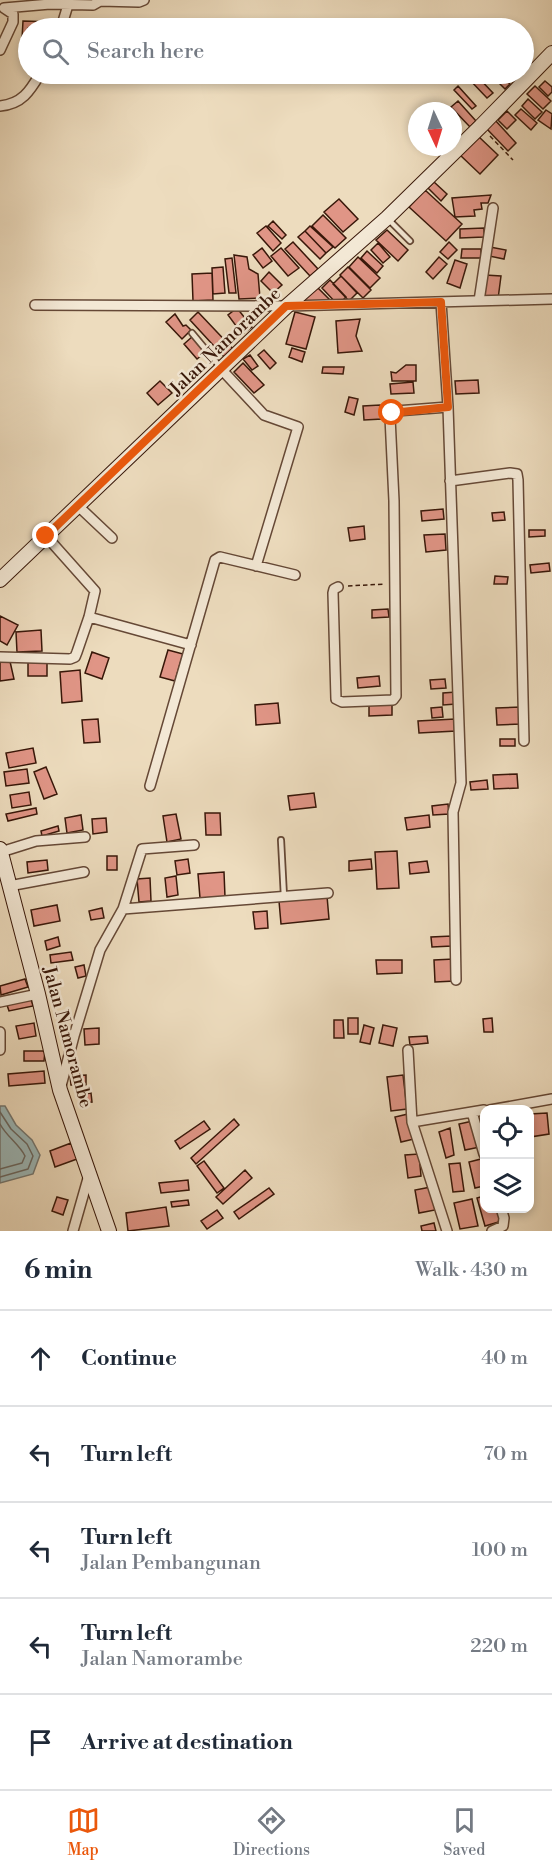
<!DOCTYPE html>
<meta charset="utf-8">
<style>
body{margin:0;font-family:"Libre Bodoni",serif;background:#f2f2f3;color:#1f2937}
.controls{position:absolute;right:18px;bottom:18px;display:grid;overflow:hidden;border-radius:12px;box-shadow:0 3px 9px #0003}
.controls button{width:54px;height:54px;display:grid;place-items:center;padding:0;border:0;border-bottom:2px solid #e0e1e3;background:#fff;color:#1f2937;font:30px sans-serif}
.compass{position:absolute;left:408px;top:102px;width:54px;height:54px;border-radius:50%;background:#fff;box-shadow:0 3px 9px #0003;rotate:176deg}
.stop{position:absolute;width:18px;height:18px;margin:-14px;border:4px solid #ea580c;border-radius:50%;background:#fff}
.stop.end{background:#ea580c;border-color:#fff;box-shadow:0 2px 6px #0008}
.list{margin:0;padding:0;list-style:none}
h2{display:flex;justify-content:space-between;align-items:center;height:78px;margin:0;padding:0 24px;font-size:26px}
h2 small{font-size:20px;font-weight:400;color:#747a83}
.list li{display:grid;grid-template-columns:39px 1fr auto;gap:18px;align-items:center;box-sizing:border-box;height:96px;padding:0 24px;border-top:2px solid #e0e1e3}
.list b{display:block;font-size:22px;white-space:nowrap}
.list p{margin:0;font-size:20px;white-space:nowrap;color:#747a83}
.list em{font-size:20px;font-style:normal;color:#747a83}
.icon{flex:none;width:33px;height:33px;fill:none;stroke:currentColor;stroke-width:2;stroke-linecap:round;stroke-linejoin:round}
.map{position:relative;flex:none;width:552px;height:1231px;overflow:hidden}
.search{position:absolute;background:#fff;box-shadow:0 3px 9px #0003;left:18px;right:18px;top:18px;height:66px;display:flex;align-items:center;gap:15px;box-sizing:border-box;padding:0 21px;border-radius:33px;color:#747a83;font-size:22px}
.sheet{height:558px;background:#fff}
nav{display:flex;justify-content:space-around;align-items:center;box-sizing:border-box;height:84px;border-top:2px solid #e0e1e3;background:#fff;font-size:16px;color:#747a83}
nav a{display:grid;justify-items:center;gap:3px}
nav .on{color:#ea580c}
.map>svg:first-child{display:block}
</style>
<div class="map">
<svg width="552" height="1231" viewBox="0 0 552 1231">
<rect width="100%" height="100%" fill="#eddcbe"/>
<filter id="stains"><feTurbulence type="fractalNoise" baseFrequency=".00333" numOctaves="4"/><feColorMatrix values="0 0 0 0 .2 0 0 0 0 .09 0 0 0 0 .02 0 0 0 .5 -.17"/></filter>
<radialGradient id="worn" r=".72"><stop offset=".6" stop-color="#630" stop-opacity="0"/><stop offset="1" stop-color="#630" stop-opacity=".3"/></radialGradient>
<path fill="#9cb9ba" stroke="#747873" stroke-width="1.5" d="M0,1106H5L16,1125L32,1140L40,1155L33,1174L0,1183Z"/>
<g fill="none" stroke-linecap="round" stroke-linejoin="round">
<path stroke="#6a6862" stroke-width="1.5" d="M0,1112L11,1129L27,1144L33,1156L28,1169L0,1177
M0,1124C7,1137 19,1144 25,1156L22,1163L0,1169"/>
</g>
<path fill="#e09586" stroke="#381709" stroke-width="1.5" d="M23,21L54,22L52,28H28V38L22,39Z
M472,74H475L493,93L487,98L468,78Z
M494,74H500L510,84L505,89L492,76Z
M545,81L552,87V92L548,96L539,87Z
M458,86L476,106L472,109L454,90Z
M535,86L551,101L543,109L527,94Z
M528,99L542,112L535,119L522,106Z
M458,101L476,121L470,127L451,107Z
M521,109L537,123L531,130L515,115Z
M546,110L552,114L551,129L538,120Z
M507,111L516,120L507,129L498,120Z
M495,120L516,143L508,151L486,128Z
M478,136L498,155L480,174L460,155Z
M434,182L447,194L441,201L428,188Z
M425,190L462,224L446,241L409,207Z
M491,195L488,203H481L482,209L474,210L475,216L455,217L452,198Z
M339,199L358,219L343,232L324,212Z
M323,215L346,238L335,248L312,226Z
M273,221L286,235L282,239L268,226Z
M266,226L281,243L273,251L257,233Z
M310,226L333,247L326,253L305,231Z
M484,228V237L460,238V229Z
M387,230L408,250L398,261L376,240Z
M305,231L326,253L320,259L298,237Z
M293,242L318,269L310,276L285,249Z
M449,242L457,250L448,259L440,252Z
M378,243L390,257L383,263L371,250Z
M490,247L506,250L504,259L489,256Z
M262,248L272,261L263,268L253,255Z
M281,248L299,268L288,276L271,256Z
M462,249H481V258H461Z
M367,251L383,266L377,273L361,258Z
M234,255L247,257L249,269L258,274L260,298L239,299Z
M358,257L380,278L370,288L349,267Z
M439,257L447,264L433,279L426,272Z
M232,258L236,293H229L225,259Z
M455,260L467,264L460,288L447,283Z
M223,267L225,293L213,294L212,268Z
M348,267L371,290L363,298L340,275Z
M269,272L282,285L273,293L261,281Z
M212,273L213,300L193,301L192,274Z
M485,275L501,276L498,299L483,298Z
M341,276L357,293L349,301L333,284Z
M330,280L346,297L338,305L322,288Z
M317,287L332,302H301Z
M237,308L252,327L242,334L228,315Z
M198,312L234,350L225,358L190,320Z
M295,312L315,317L306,349L286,344Z
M175,314L183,326L186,325L191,330L182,339L166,322Z
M360,319L356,336L362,351L338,353L336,321Z
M193,336L206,352L197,359L184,344Z
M292,348L305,352L302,362L289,357Z
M264,350L276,363L270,369L258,355Z
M250,355L258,366L252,370L243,359Z
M243,363L264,385L254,393L234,372Z
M406,365H416V381H392L391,372L396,373Z
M323,367H344L343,374L322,373Z
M478,380L479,393L456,394L455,381Z
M160,381L172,393L158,405L147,393Z
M413,382L414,393L391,394L390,384Z
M349,397L358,399L354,415L345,412Z
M380,405L382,419L364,420L363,406Z
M443,509L444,519L422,521L421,511Z
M504,512L505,520L493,521L492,513Z
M364,526L365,539L350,541L348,528Z
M529,530H545V536L529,537Z
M445,534L446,550L426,552L424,535Z
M549,563L550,571L531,573L530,565Z
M495,576L508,577L507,584H494Z
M388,609L389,617L372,618V610Z
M0,616L18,625L7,645L0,641Z
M41,630L42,651L17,652L16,632Z
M168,650L183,654L175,681L160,677Z
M92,652L109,658L102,679L85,673Z
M9,657L14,679L0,681V659Z
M28,661H47V676H28Z
M80,670L82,701L62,703L60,672Z
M379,676L380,686L358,688L357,678Z
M445,679L446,688L431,689L430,680Z
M456,692V704L443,705V693Z
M278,703L280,723L256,725L255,705Z
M392,703V715L369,716V704Z
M442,707L443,717L432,718L431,708Z
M521,707V724L497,725L496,708Z
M98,719L100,742L84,743L82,720Z
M455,719L456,731L419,733L418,721Z
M500,739H515V746H500Z
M33,748L36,763L9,768L6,753Z
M46,767L57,794L44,799L34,772Z
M27,769L29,783L6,786L4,772Z
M517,774L518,788L494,789L493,775Z
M487,780L488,789L471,790L470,782Z
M29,792L31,805L12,808L10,795Z
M314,793L316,807L290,810L288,796Z
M448,804L449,814L433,815L432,806Z
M36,808L37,814L8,821L6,814Z
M205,813H220L221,835H206Z
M176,814L181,839L167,842L163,816Z
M81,815L83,830L67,833L65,818Z
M429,815L430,827L407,830L405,818Z
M106,818L107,832L93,834L92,819Z
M58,826L59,831L42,836L41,831Z
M397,851L399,888L377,889L375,852Z
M107,856H117V870H107Z
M188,859L190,873L177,875L175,861Z
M371,859L372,869L349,871V861Z
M47,860L48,870L28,873L27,862Z
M427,861L429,872L410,874L409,863Z
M224,872L225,897L200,898L198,874Z
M176,876L178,895L167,897L165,878Z
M150,878L151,901L139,902L137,879Z
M327,896L329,919L281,924L279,901Z
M57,905L60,921L34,926L31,910Z
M102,908L104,918L91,920L89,911Z
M267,911L268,928L255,929L253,912Z
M452,936V946L432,947L431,937Z
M58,937L60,946L47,950L45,941Z
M71,952L73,960L51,963L50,955Z
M454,959L455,981L435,982L434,960Z
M376,960H402V973L377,974Z
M84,965L86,976L78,978L75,967Z
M25,979L28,987L1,995L0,986Z
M31,999L33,1006L9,1011L7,1005Z
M348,1018H358V1034H348Z
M492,1018L493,1032H484L483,1019Z
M334,1020H343L344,1038H334Z
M34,1023L36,1036L19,1039L16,1026Z
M364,1025L374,1028L370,1044L360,1042Z
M383,1025L397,1028L393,1046L379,1043Z
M99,1028V1044L85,1045L84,1029Z
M427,1036L428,1043L410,1045L409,1037Z
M24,1051H45L44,1061H24Z
M44,1071L45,1083L9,1086L8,1074Z
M86,1075V1085H71L70,1076Z
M403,1075L407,1109L391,1111L387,1077Z
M91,1093L92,1102L81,1103L80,1095Z
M547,1113L549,1134L530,1137V1114Z
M408,1114L414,1139L401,1142L395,1117Z
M234,1119L239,1125L196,1164L191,1158Z
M204,1121L210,1129L180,1149L175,1141Z
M473,1121L480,1147L465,1150L459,1124Z
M450,1128L454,1155L446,1158L439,1132Z
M71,1143L77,1159L55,1167L50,1151Z
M419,1154L421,1176L408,1178L405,1155Z
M481,1159L484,1171V1186L475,1188L469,1162Z
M204,1161L224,1188L217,1193L197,1166Z
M460,1163L464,1191L453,1192L449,1164Z
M245,1170L252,1178L223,1204L216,1197Z
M188,1180L189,1190L161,1193L159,1183Z
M431,1187L435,1210L419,1213L415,1190Z
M269,1188L274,1194L239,1219L234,1212Z
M484,1196V1208H498L502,1221L485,1226L477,1198Z
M57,1197L68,1200L63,1215L52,1211Z
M472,1199L478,1226L460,1229L454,1203Z
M188,1200L189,1205L172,1207L171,1202Z
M166,1207L169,1226L128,1231L126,1213Z
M217,1210L223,1218L207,1229L201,1221Z
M434,1223L436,1231H422L421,1226Z"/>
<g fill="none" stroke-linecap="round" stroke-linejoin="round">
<defs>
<path id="lane" d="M389,220L410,241
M192,333L221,368
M281,840L284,897"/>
<path id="street" d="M61,28L68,5
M0,50L13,22V14L4,8L50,4L93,5L100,1L139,2L144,0
M0,106C22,104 30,91 40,74
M479,301L493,208
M441,302L448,407L461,783L453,812L456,980
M35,305L287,306L552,299
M222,370L264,415L298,427L256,566
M450,481L510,473L517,474L518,480L524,741
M77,505L112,538
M338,587L334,589L333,593L336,699L342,702L393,700L396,696L394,501L390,417L396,411L448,407
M89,617L191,645
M0,657L70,659L75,657L77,652L89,617L95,591L46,536
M150,786L215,560L220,557L295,575
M1,852L36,841L85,837
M9,886L84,872
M123,909L142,849L194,845
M0,1002L38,994
M0,1032V1050
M408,1050L412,1122L447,1231
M61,1086L74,1036L100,950L123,909L328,893
M490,1110L552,1099
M472,1112L484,1154
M412,1122L484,1110
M73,1231L89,1175
M492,1231L503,1226L504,1218L501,1208"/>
<path id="secondary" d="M0,580L287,306L387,218L481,126L552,53
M0,849L38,994L60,1090L109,1231"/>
</defs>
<use href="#lane" stroke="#654836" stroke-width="8"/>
<use href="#street" stroke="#654836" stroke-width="12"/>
<use href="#secondary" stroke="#381709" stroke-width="16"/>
<path stroke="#381709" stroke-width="1.5" stroke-dasharray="4.5 3" stroke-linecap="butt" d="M490,136L513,160
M348,586L385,584"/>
<use href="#lane" stroke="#f3e8d5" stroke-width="4.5"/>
<use href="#street" stroke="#f3e8d5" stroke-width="9"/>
<use href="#secondary" stroke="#f3e8d5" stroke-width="14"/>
</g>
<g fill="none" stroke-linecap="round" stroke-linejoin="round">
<path stroke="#ea580c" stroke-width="8" d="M46,536L286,306L441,302L448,407L392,413"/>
</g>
<g text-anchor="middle" stroke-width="5" stroke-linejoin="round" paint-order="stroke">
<g font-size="18" fill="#381709" stroke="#f3e8d5">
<text transform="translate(225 341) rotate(-44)" y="6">Jalan Namorambe</text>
<text transform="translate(68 1037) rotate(75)" y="6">Jalan Namorambe</text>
</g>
</g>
<rect width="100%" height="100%" filter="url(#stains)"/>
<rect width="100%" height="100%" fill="url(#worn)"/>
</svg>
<div class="controls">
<button><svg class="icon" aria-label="locate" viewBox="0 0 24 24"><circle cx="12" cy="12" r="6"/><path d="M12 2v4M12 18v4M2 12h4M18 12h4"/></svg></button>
<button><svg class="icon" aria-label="layers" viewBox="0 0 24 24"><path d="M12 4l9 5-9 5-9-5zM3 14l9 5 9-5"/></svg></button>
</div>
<svg class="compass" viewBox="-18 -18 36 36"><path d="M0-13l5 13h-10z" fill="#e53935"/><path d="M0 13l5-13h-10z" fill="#747a83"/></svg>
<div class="stop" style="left:392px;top:413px"></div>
<div class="stop end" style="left:46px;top:536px"></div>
<div class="search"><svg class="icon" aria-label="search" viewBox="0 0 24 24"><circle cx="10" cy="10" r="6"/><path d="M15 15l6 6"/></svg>Search here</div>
</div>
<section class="sheet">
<h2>6 min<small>Walk · 430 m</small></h2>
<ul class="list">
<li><svg class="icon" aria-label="ahead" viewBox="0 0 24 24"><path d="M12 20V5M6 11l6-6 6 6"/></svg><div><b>Continue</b></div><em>40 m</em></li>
<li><svg class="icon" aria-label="left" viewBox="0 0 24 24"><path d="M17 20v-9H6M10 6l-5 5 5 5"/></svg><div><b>Turn left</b></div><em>70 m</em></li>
<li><svg class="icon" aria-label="left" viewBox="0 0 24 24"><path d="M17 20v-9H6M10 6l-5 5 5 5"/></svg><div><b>Turn left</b><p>Jalan Pembangunan</p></div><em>100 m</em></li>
<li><svg class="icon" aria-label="left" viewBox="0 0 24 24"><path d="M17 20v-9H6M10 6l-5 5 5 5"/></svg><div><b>Turn left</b><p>Jalan Namorambe</p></div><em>220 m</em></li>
<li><svg class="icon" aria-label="arrive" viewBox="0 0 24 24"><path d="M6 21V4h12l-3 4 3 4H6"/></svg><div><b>Arrive at destination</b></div></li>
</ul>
</section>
<nav>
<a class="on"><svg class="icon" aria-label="map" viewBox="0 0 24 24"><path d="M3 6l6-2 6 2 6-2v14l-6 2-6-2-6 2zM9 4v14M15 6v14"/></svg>Map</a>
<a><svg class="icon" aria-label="directions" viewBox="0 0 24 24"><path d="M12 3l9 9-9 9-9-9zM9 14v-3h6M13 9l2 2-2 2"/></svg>Directions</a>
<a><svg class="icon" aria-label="saved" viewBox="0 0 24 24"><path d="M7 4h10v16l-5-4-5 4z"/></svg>Saved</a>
</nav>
